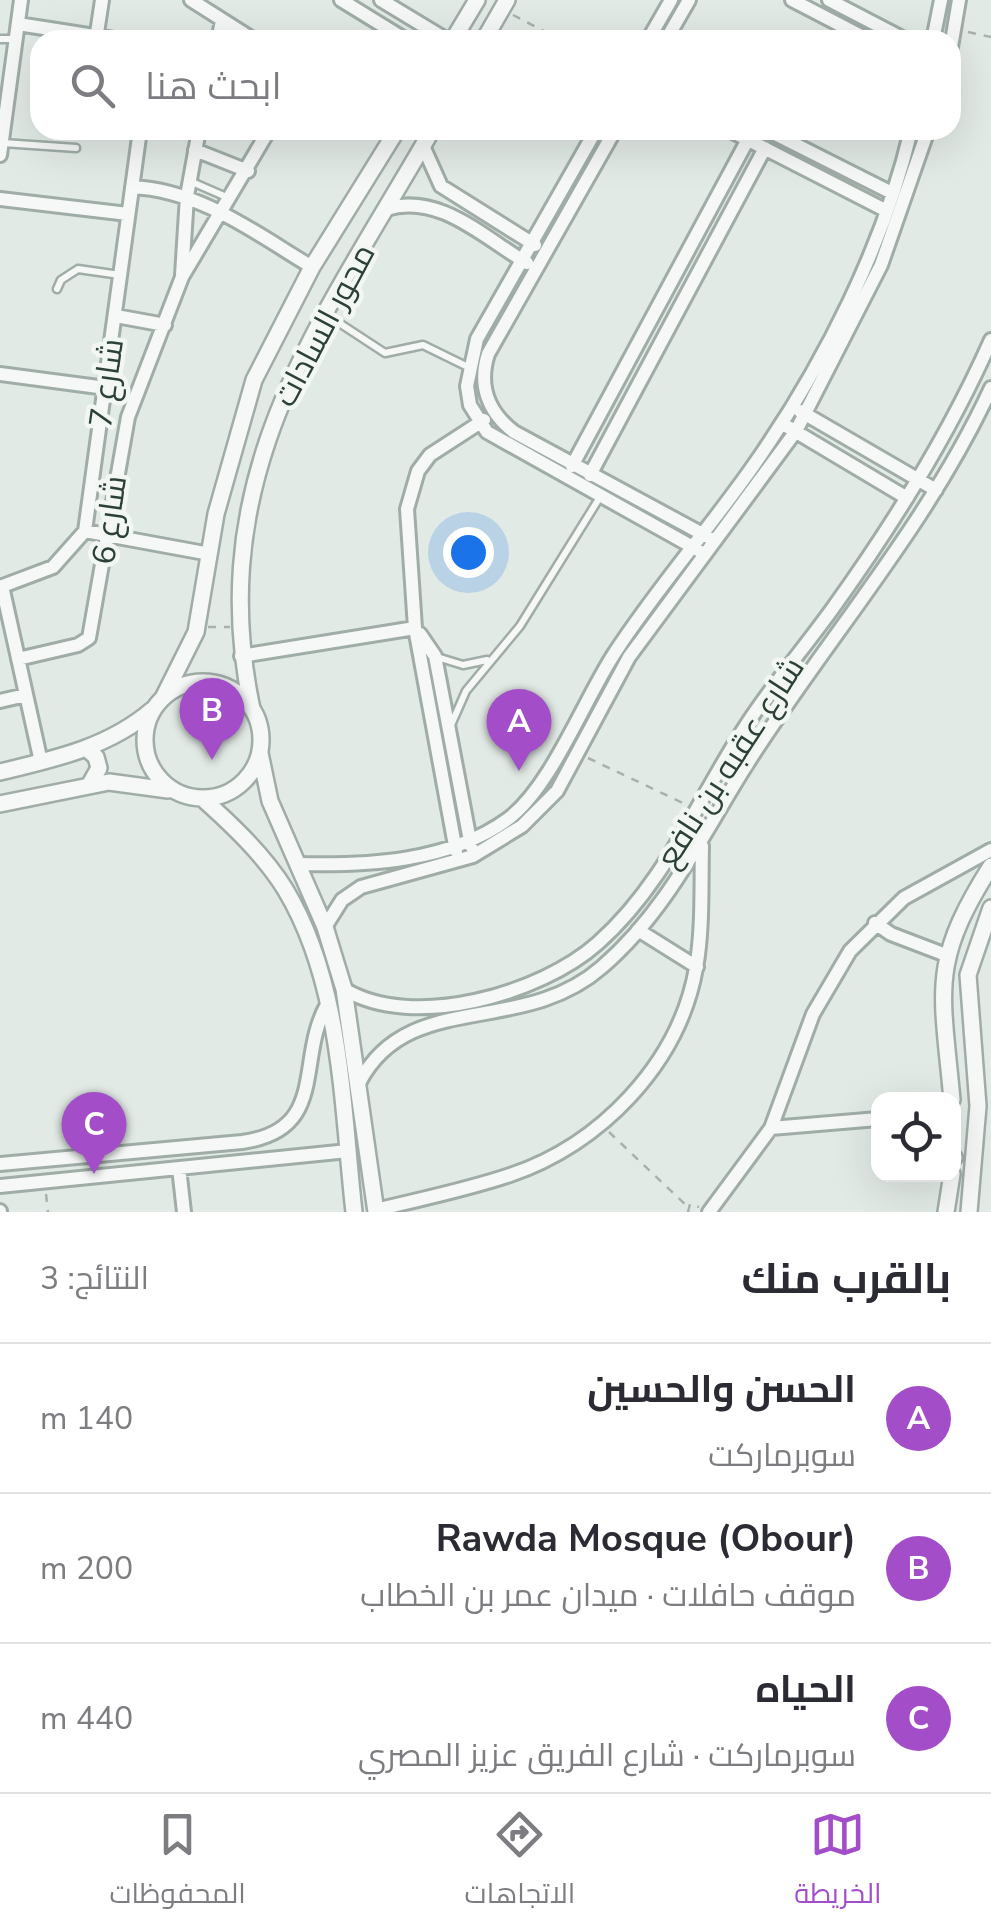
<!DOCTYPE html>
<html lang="ar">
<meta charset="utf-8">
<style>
body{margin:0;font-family:"Nunito Sans",Cairo,sans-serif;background:#f2f2f3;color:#2b2b33;direction:rtl}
.controls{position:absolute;right:30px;bottom:30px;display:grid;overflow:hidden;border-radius:20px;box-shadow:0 10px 40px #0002}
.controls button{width:90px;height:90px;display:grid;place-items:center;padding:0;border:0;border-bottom:2px solid #e1e1e2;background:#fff;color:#2b2b33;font:50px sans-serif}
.you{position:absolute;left:468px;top:552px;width:35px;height:35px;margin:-25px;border:8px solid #fff;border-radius:50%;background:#1a73e8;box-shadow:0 0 0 15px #1a73e833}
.badge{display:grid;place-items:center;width:65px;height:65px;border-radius:50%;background:#a34dc9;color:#fff;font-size:32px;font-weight:700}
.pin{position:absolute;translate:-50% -82px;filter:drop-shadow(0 2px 5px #0008)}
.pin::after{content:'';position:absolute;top:52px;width:35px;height:30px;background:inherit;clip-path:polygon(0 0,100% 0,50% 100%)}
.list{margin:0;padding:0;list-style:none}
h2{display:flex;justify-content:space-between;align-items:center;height:130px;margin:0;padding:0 40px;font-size:42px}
h2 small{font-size:32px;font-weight:400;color:#7c7c81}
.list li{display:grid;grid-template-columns:65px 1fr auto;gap:30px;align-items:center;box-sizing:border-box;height:150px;padding:0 40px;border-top:2px solid #e1e1e2}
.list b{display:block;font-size:38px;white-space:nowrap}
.list p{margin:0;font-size:32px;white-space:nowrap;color:#7c7c81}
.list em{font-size:32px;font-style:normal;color:#7c7c81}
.icon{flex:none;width:55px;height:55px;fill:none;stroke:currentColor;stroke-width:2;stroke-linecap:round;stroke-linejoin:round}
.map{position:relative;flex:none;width:991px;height:1212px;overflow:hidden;direction:ltr}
.search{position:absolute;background:#fff;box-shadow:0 10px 40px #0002;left:30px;right:30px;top:30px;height:110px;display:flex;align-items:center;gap:25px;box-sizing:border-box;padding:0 35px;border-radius:30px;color:#7c7c81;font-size:38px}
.sheet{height:580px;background:#fff}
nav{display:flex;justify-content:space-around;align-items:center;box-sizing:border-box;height:140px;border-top:2px solid #e1e1e2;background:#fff;font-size:28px;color:#7c7c81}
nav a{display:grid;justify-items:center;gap:5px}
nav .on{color:#a34dc9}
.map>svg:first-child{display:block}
</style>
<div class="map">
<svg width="991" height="1212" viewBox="0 0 991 1212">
<rect width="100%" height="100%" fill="#e2eae6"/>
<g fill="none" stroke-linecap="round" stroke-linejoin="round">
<defs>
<path id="service" d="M0,39H15
M3,143L76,148
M192,182L231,199
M57,289L61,280L78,269L120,275
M327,315L385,353L423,345L468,367
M437,657L463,665L487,660
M451,725L466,691L520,626L600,497"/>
<path id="minor" d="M191,0L254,40
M341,0L406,40
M381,0L447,40
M792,0L869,40
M829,0L906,40
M18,24L120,40
M97,33L102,0
M218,40L222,21
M648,40L671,0
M666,40L689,0
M933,40L941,0
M951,47L959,0
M596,130L477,339L467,386L470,405L487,432L698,550
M615,130L488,354C478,385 488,412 514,432L708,537
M729,130L885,210
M767,130L892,193
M423,146L441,186L535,245
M195,150L248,171
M0,155L21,0
M132,187C200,190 255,233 312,267
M0,199L128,214
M386,209C439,192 484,238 527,263
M182,275L187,196L199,130
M116,316L165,325
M0,374L106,388
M800,411L936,490
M788,427L907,498
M572,466L753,130
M590,475L765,148
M85,531L210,554
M2,586L41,762
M0,587L53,567L85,531L140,130
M420,634L435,656L471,846
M241,656L415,628
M18,659L78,645L89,638L128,417L182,277L269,130
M0,701L26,695
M456,851L415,628L407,509L418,471L430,455L484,420
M297,864C367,866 449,862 508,819C551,787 583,702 614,654C658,586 712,526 758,459C825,362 884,245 911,130
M875,923L891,934L946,955
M325,927L342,900L361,887L473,856L522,826L557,791L629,657L796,431L881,265L928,130
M638,930L697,967
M344,989C412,1031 541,994 598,943C666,883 698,798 747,724C773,684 805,647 833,608C894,523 949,435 991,340
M359,1083C408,988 521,1038 602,967C667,911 702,835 747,764C827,638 928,525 991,388
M771,1128L878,1119
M0,1164L242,1142C330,1130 295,1058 328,1003
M179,1168L184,1212
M0,1186L348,1151
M376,1210C420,1199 466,1190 510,1175C600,1145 679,1064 696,968C703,929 701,886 702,846
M0,1211V1212
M709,1212L771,1128L813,1014L850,951L904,898L991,850"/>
<path id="tertiary" d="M453,40L477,0
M484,40L507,0
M145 740a58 58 0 1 1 116 0a58 58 0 1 1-116 0Z
M163,698L196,632L216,514L254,380L312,267L397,130
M252,709C202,473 321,323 432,130
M87,749L96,757L99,768L90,784
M260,753L270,801L325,927L344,989L376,1212
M0,772C55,759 109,747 152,710
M202,798C232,825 264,855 285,889C342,983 342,1106 354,1212
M0,804L109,782L168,790
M952,1100C942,989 929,964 991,866
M954,1157V1158
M946,1212L952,1174
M969,1212L978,1106L968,975L991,908"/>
</defs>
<use href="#service" stroke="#a0ada7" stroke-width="11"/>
<use href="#minor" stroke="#a0ada7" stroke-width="18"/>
<use href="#tertiary" stroke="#a0ada7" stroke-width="20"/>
<path stroke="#a8b2ad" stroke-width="2.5" stroke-dasharray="8 8" stroke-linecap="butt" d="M513,15L561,40
M968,32L991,37
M208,627H230
M588,758L685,804
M609,1132L688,1207
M46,1194L48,1212
M688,1212L690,1204L699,1207"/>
<use href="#service" stroke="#f5f8f6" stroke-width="6"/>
<use href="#minor" stroke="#f5f8f6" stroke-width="12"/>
<use href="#tertiary" stroke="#f5f8f6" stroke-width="15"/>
</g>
<g text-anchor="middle" stroke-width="9" stroke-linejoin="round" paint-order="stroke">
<g font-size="32" fill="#2b4136" stroke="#f2f7f4">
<text transform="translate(324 325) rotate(-62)" y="11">محور السادات</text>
<text transform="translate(106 383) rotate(-82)" y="11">شارع 7</text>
<text transform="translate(109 520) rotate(-82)" y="11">شارع 6</text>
<text transform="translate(730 762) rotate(-57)" y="11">شارع عقبه بن نافع</text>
</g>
</g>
</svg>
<div class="controls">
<button><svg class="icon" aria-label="locate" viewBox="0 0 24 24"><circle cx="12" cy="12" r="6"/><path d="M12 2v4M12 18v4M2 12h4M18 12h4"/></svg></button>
</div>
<div class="you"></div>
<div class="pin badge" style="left:519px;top:771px">A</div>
<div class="pin badge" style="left:212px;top:760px">B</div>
<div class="pin badge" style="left:94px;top:1174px">C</div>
<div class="search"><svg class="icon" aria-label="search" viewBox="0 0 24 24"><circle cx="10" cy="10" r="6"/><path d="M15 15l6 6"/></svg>ابحث هنا</div>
</div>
<section class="sheet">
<h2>بالقرب منك<small>النتائج: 3</small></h2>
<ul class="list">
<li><span class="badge">A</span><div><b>الحسن والحسين</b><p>سوبرماركت</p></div><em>140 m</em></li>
<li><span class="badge">B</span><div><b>Rawda Mosque (Obour)</b><p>موقف حافلات · ميدان عمر بن الخطاب</p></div><em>200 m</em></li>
<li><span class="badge">C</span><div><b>الحياه</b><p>سوبرماركت · شارع الفريق عزيز المصري</p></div><em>440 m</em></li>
</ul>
</section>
<nav>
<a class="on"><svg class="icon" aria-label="map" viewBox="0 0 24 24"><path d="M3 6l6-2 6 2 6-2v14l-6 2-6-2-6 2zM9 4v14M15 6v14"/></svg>الخريطة</a>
<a><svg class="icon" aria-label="directions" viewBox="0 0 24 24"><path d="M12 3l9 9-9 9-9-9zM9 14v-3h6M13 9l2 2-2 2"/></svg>الاتجاهات</a>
<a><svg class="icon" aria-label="saved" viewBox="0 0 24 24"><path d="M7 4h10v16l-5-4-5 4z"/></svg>المحفوظات</a>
</nav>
